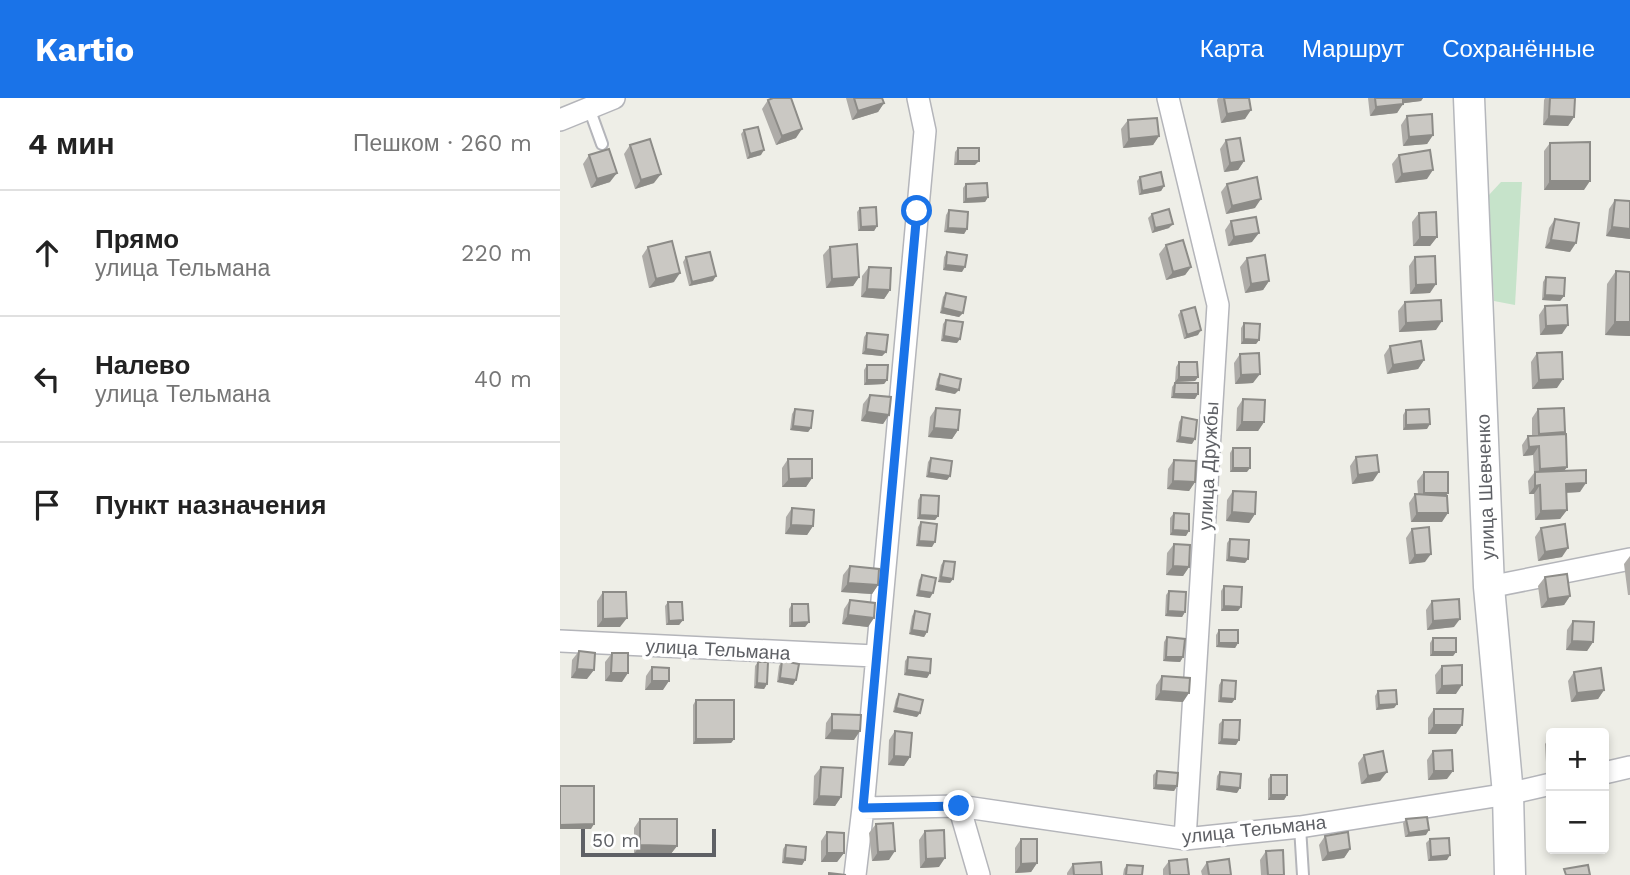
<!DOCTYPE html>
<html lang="ru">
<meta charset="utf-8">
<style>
body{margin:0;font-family:"Work Sans",sans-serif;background:#f2f2f2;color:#222}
.controls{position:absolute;right:21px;bottom:21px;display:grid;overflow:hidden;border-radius:7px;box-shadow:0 4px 10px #0003}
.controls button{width:63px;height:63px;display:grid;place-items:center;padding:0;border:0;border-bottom:2px solid #e0e0e0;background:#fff;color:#222;font:35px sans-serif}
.scale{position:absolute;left:21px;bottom:18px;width:135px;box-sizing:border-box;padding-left:7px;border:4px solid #5e6065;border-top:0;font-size:19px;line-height:24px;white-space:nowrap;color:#5e6065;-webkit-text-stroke:5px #fff;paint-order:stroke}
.stop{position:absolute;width:21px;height:21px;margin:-16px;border:5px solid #1a73e8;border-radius:50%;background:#fff}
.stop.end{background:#1a73e8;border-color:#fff;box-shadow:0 2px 7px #0008}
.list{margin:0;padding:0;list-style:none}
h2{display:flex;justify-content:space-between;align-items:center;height:91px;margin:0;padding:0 28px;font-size:30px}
h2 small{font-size:23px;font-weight:400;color:#767676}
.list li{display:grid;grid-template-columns:46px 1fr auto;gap:21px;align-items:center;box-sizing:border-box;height:126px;padding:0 28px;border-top:2px solid #e0e0e0}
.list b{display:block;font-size:26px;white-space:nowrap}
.list p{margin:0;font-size:23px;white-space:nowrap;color:#767676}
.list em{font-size:23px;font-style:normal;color:#767676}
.icon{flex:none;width:38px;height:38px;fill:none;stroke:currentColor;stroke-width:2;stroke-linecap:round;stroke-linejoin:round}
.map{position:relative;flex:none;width:1070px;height:777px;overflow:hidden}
header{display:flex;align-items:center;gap:42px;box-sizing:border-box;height:98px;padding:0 35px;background:#1a73e8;color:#fff}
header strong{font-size:33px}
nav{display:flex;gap:38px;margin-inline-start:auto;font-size:24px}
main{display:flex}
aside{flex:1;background:#fff}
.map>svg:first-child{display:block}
</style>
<header>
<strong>Kartio</strong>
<nav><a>Карта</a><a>Маршрут</a><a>Сохранённые</a></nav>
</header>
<main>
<aside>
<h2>4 мин<small>Пешком · 260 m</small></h2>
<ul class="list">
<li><svg class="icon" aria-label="ahead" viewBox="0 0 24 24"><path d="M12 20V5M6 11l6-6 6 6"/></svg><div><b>Прямо</b><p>улица Тельмана</p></div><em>220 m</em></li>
<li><svg class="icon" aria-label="left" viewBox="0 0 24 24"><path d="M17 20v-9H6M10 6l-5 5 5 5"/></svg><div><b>Налево</b><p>улица Тельмана</p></div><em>40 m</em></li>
<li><svg class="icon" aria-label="arrive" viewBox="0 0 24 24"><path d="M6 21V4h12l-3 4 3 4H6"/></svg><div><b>Пункт назначения</b></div></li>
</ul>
</aside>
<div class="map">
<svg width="1070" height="777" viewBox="0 0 1070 777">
<rect width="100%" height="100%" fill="#eeeee7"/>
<path fill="#c6e3ca" d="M941,84H962L955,207L934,203L928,98Z"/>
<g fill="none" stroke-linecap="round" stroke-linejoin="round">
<defs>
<path id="service" d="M29,10L42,46
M740,729L743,777"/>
<path id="minor" d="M358,0L365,33L303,710L399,708L625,741L740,729L948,696L991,686
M608,0L658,207L625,741
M0,22L54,0
M929,489L1070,461
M0,543L315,558
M1044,675L1070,669
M399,708L419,777
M295,777L303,710"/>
<path id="secondary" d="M909,0L929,489L948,696L950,777"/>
</defs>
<use href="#service" stroke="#b4b5ba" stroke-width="14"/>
<use href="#minor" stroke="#b4b5ba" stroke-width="24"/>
<use href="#secondary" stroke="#b5b7bc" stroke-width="33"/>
<use href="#service" stroke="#fff" stroke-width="10"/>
<use href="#minor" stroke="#fff" stroke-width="21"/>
<use href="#secondary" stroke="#fff" stroke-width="30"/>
</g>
<path fill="#aeaca8" d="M286,0H322L324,5L318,14L292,22Z
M658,0H689L685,21L661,25L657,2Z
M808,0H863L861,3L843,5L837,15L810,18Z
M985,0H1015L1014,19L1008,28L983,27L984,2Z
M208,2L236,40L216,47L202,11Z
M847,18L873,37L867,46L843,48L841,27Z
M568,22L599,38L593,47L563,50L561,31Z
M184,32L201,57L187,61L181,36Z
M666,42L684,63L678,72L664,74L660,51Z
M990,45L1024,92H984V53Z
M70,47L94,85L75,91L64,56Z
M398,50L415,67H394L395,54Z
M29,57L50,84L31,90L23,66Z
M839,57L867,81L835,85L832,66Z
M580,79L604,88L601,93L579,97L577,83Z
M406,86L428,99L425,104L403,105V90Z
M667,86L695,110L666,116L661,94Z
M1055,102L1070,103V141L1046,138L1049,111Z
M300,110L317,128L314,133H298L297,114Z
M389,112L407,131L404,136L384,134L386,117Z
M859,115L877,139L870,148H853L852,124Z
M592,116L609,130L592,135L588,120Z
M995,121L1010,154L985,150L989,130Z
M671,123L692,144L668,148L665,132Z
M606,147L631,169L625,177L606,182L599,156Z
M88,149L114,184L89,190L82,158Z
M270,149L299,179L293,188L266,190L263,157Z
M387,154L402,174L383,172L384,159Z
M126,159L153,183L129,188L123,164Z
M855,159L870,195L850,196L849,168Z
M687,160L709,183L703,192L685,195L680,169Z
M309,169L330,192L324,201L301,199L302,178Z
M1056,173L1070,174V238L1045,237L1047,186Z
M986,179L1004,198L1000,203L982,202L983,184Z
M386,195L403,215L399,219L380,215L383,199Z
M845,204L876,232L839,234L838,213Z
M985,208L1002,236L980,237L979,217Z
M621,213L638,237L624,241L618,217Z
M386,222L397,245L381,243L383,226Z
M684,225L699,242L696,246H681V230Z
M307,235L326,254L322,258L302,256L304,239Z
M830,248L864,262L858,271L827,276L824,257Z
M977,255L997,290L972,291L971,264Z
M680,256L693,285L675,286L674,265Z
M619,264L638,279L635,283L615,284L616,269Z
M307,267L327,282L324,286L304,287V272Z
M380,276L395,296L375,292L377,281Z
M615,285L635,301L611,300L612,289Z
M310,297L329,317L323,326L301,323L303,306Z
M683,301L704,324L698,333H676L677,310Z
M376,310L398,332L392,341L368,339L370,319Z
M235,311L251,330L248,334L230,332L232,316Z
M978,311L1003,337L1007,369L1004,373L1020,394L1006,395L1007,412L1000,421L975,422L974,396H969L968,383L974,375L973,357L963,358L962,347L968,338H972V320Z
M846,312L867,331L843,332V317Z
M622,319L632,346L616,344L619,324Z
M673,350L687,374H670V355Z
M796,359L813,383L792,386L790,368Z
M371,360L390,378L387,382L366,379L368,364Z
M228,361L252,380L246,389H222V370Z
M614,362L635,384L629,393L607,391L608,371Z
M864,374L888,395L886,398L882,424H851L849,405L855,396H858L857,383Z
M673,393L695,416L689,425L666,423L667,402Z
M361,397L378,418L375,422L357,421L358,402Z
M232,410L253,428L247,437L225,436L226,419Z
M614,415L626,438L610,437V420Z
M361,424L372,449L356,448L358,429Z
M981,430L1002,459L978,463L975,439Z
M852,431L865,464L849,466L846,440Z
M670,441L685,465L666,463L667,445Z
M614,446L629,469L623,478L606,477L607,455Z
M1070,458V497H1068L1064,466Z
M384,463L393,481L390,485L378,484L381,467Z
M290,468L318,487L312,496L281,494L283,477Z
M362,477L370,500L356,498L359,482Z
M985,479L1010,498L1004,507L981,510L978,488Z
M664,488L678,513H661V493Z
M609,493L625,514L622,519L605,518L606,497Z
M43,494L60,529H37V503Z
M290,502L308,529L282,526L284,511Z
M872,503L894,529L867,532L866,512Z
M108,504L123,522L119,527H106L105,508Z
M232,506L249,524L245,529H229V511Z
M355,513L367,534L364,539L349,536L352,518Z
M1013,523L1033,544L1027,553L1006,552L1007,532Z
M659,532L678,545L675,550L656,549V537Z
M607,539L623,559L620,564L603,563L604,544Z
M873,540L896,554L893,558H870V545Z
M19,553L27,581L11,580L12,562Z
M52,555L62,584L45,583V564Z
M348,559L370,575L367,580L344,577L345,563Z
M222,563L236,582L233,587L217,584L219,568Z
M198,564L207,586L204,591L194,590L195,568Z
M882,568L896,596H876L875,577Z
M92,569L103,592H85L86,578Z
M1014,574L1044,592L1038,601L1011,604L1008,583Z
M602,578L623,604L595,602L596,587Z
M662,582L672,605L658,604L659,587Z
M818,593L837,606L834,610L816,612L815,598Z
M339,596L357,619L333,614L336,601Z
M136,602L174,641L171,645L133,646V607Z
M874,611L896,636H868V620Z
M272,616L294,642L265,641L266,625Z
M663,622L676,647L658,646L659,626Z
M335,633L350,659L344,668L328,667L329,642Z
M991,637V663L986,664L985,646Z
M873,653L887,681L868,682L867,662Z
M804,657L820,683L801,686L798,665Z
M261,669L281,699L275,708L253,707L254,678Z
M597,673L617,688L614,693L593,691V677Z
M660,674L677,695L656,692L657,678Z
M711,677L727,697L724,702H708V681Z
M80,721L117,748L110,757L74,756V730Z
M846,721L866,737L845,739L843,725Z
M316,726L329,762L312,763L309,735Z
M365,733L379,769L360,770L359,742Z
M267,734L284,755L277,764H261V743Z
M765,738L790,751L784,760L762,763L759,747Z
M461,741L477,765L471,774L455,775V750Z
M870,741L887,762L868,763L866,745Z
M226,747L245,762L242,767L222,765L223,751Z
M706,753L724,777H701L700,762Z
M609,763L629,777H603V771Z
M647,764L671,777H642L641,773Z
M513,766L542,777H507V775Z
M567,767L582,777H563L564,771Z"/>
<path fill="#8d8c88" d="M842,0H863L861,3L838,6Z
M324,5L318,14L292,22L298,13Z
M843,6L837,15L810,18L816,9Z
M691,12L685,21L661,25L667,16Z
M989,18L1014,19L1008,28L983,27Z
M242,31L236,40L216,47L222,38Z
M873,37L867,46L843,48L849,39Z
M599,38L593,47L563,50L569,41Z
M204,52L201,57L187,61L190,56Z
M398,63H419L415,67H394Z
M684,63L678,72L664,74L670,65Z
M873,72L867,81L835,85L842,76Z
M57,75L50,84L31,90L37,81Z
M101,76L94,85L75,91L81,82Z
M990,83H1030L1024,92H984Z
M604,88L601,93L579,97L582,93Z
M428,99L425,104L403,105L406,101Z
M701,101L695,110L666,116L672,108Z
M613,126L609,130L592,135L595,130Z
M317,128L314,133H298L301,129Z
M1052,129L1070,131V141L1046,138Z
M388,130L407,131L404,136L384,134Z
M699,135L692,144L668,148L674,139Z
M860,139H877L870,148H853Z
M991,142L1016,145L1010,154L985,150Z
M386,167L405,169L402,174L383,172Z
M631,169L625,177L606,182L613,174Z
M120,175L114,184L89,190L96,181Z
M156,178L153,183L129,188L132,184Z
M299,179L293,188L266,190L272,181Z
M709,183L703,192L685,195L691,186Z
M876,186L870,195L850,196L856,187Z
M307,191L330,192L324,201L301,199Z
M985,197L1004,198L1000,203L982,202Z
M383,210L403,215L399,219L380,215Z
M882,223L876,232L839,234L846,225Z
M1055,224H1070V238L1045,237Z
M1008,227L1002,236L980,237L986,228Z
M641,232L638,237L624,241L627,237Z
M384,238L400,241L397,245L381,243Z
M684,241L699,242L696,246H681Z
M306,251L326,254L322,258L302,256Z
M864,262L858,271L827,276L833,267Z
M700,276L693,285L675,286L681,277Z
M619,279H638L635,283L615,284Z
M1003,281L997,290L972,291L979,282Z
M307,282H327L324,286L304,287Z
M378,287L399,292L395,296L375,292Z
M614,296H638L635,301L611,300Z
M307,314L329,317L323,326L301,323Z
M682,324H704L698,333H676Z
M870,326L867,331L843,332L846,327Z
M233,328L251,330L248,334L230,332Z
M374,330L398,332L392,341L368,339Z
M1005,334L999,343L973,344L979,336Z
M620,339L635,341L632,346L616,344Z
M979,348L973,357L963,358L969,349Z
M1007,369L1000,378L974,379L980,371Z
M673,370H690L687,374H670Z
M819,374L813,383L792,386L798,377Z
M369,375L390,378L387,382L366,379Z
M252,380L246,389H222L229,381Z
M613,383L635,384L629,393L607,391Z
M1026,385L1020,394L999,395L1006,386Z
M980,387L974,396H969L975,388Z
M864,395H888L882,403L858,404Z
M1007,412L1000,421L975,422L981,413Z
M672,414L695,416L689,425L666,423Z
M857,415H888L882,424H851Z
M360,417L378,418L375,422L357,421Z
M231,427L253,428L247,437L225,436Z
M613,432L629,433L626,438L610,437Z
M359,443L375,444L372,449L356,448Z
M1008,450L1002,459L978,463L985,454Z
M871,456L865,464L849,466L855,457Z
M669,459L688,461L685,465L666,463Z
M613,468L629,469L623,478L606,477Z
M381,479L393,481L390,485L378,484Z
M288,485L318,487L312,496L281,494Z
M359,493L373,495L370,500L356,498Z
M1010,498L1004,507L981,510L988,501Z
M664,508L681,509L678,513H661Z
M608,513L625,514L622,519L605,518Z
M288,517L314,520L308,529L282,526Z
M67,520L60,529H37L43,521Z
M900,521L894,529L867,532L873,523Z
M123,522L119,527H106L109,523Z
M249,524L245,529H229L232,525Z
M352,532L367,534L364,539L349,536Z
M1012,543L1033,544L1027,553L1006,552Z
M659,545H678L675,550L656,549Z
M873,554H896L893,558H870Z
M606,559H623L620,564L603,563Z
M17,571L34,572L27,581L11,580Z
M347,572L370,575L367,580L344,577Z
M51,575H68L62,584L45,583Z
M220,580L236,582L233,587L217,584Z
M92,583H109L103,592H85Z
M197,585L207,586L204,591L194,590Z
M902,587L896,596H876L882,588Z
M1044,592L1038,601L1011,604L1017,595Z
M601,593L629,595L623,604L595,602Z
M661,600L675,601L672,605L658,604Z
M837,606L834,610L816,612L819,607Z
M336,610L360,615L357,619L333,614Z
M874,627H902L896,636H868Z
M272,632L300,633L294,642L265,641Z
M136,641H174L171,645L133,646Z
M662,641L679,642L676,647L658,646Z
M991,656V663L986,664Z
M334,658L350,659L344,668L328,667Z
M874,673H893L887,681L868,682Z
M827,674L820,683L801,686L808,678Z
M596,687L617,688L614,693L593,691Z
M659,688L680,690L677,695L656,692Z
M711,697H727L724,702H708Z
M259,698L281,699L275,708L253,707Z
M34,726L31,731H0V727Z
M869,732L866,737L845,739L849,735Z
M80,747L117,748L110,757L74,756Z
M790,751L784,760L762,763L768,755Z
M335,753L329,762L312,763L318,754Z
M267,755H284L277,764H261Z
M890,757L887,762L868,763L871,759Z
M225,760L245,762L242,767L222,765Z
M385,760L379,769L360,770L366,761Z
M477,765L471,774L455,775L461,766Z"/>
<path fill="#cac8c3" stroke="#8d8c88" stroke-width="2" d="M213,0H231L242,31L222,38L208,2Z
M294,0H322L324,5L298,13Z
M664,0H689L691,12L667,16Z
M815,0H843V6L816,9Z
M990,0H1015L1014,19L989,18Z
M872,16L873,37L849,39L847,18Z
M597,20L599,38L569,41L568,22Z
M198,29L204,52L190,56L184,32Z
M680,40L684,63L670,65L666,42Z
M90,41L101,76L81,82L70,47Z
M1030,44V83H990V45Z
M398,50H419V63H398Z
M49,51L57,75L37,81L29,57Z
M870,52L873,72L842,76L839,57Z
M601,74L604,88L582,93L580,79Z
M697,79L701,101L672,108L667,86Z
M427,85L428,99L406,101V86Z
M1055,102L1070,103V131L1052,129Z
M316,109L317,128L301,129L300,110Z
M609,111L613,126L595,130L592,116Z
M389,112L408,114L407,131L388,130Z
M876,114L877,139H860L859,115Z
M696,119L699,135L674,139L671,123Z
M995,121L1019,125L1016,145L991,142Z
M623,142L631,169L613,174L606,147Z
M112,143L120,175L96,181L88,149Z
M297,146L299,179L272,181L270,149Z
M150,154L156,178L132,184L126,159Z
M387,154L407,157L405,169L386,167Z
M705,157L709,183L691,186L687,160Z
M875,158L876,186L856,187L855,159Z
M309,169L331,170L330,192L307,191Z
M1056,173L1070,174V224H1055Z
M986,179L1005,180L1004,198L985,197Z
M386,195L406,199L403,215L383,210Z
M881,202L882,223L846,225L845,204Z
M1007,207L1008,227L986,228L985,208Z
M635,209L641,232L627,237L621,213Z
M386,222L403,224L400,241L384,238Z
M684,225L700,226L699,242L684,241Z
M307,235L328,237L326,254L306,251Z
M861,243L864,262L833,267L830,248Z
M1002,254L1003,281L979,282L977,255Z
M699,255L700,276L681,277L680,256Z
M619,264H637L638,279H619Z
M307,267H328L327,282H307Z
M380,276L401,281L399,292L378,287Z
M615,285H638V296H614Z
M310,297L331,299L329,317L307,314Z
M683,301L705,302L704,324H682Z
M376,310L400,312L398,332L374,330Z
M1004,310L1005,334L979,336L978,311Z
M235,311L253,313L251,330L233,328Z
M869,311L870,326L846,327V312Z
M622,319L637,322L635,341L620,339Z
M1006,336L1007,369L980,371L979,348L969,349L968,338Z
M673,350H690V370H673Z
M817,357L819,374L798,377L796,359Z
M371,360L392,363L390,378L369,375Z
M228,361H252V380L229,381Z
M614,362L636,363L635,384L613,383Z
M1026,372V385L1006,386L1007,412L981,413L980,387L975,388V374Z
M864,374H888V395H864Z
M673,393L696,394L695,416L672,414Z
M855,396L887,398L888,415H857Z
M361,397L379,398L378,418L360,417Z
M232,410L254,412L253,428L231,427Z
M614,415L629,416V433L613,432Z
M361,424L377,426L375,444L359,443Z
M1005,426L1008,450L985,454L981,430Z
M869,429L871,456L855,457L852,431Z
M670,441L689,442L688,461L669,459Z
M614,446L630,447L629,469L613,468Z
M384,463L395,464L393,481L381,479Z
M290,468L319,471L318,487L288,485Z
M1007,476L1010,498L988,501L985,479Z
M362,477L376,480L373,495L359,493Z
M664,488L682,489L681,509L664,508Z
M609,493L626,494L625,514L608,513Z
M43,494H66L67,520L43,521Z
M899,501L900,521L873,523L872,503Z
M290,502L315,505L314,520L288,517Z
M108,504H122L123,522L109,523Z
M232,506H248L249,524L232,525Z
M355,513L370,516L367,534L352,532Z
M1013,523L1034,524L1033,544L1012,543Z
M659,532H678V545H659Z
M607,539L625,541L623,559H606Z
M873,540H896V554H873Z
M19,553L35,555L34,572L17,571Z
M52,555H68V575H51Z
M348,559L371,561L370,575L347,572Z
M222,563L239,566L236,582L220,580Z
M198,564H208L207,586L197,585Z
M902,567V587L882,588V568Z
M92,569L109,570V583H92Z
M1041,570L1044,592L1017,595L1014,574Z
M602,578L630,580L629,595L601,593Z
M662,582L676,583L675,601L661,600Z
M836,592L837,606L819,607L818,593Z
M339,596L363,602L360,615L336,610Z
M136,602H174V641H136Z
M874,611H903L902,627H874Z
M272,616L301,617L300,633L272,632Z
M663,622H680L679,642L662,641Z
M335,633L352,635L350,659L334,658Z
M892,652L893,673H874L873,653Z
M823,653L827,674L808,678L804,657Z
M261,669L283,670L281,699L259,698Z
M597,673L618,675L617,688L596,687Z
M660,674L681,676L680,690L659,688Z
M711,677H727V697H711Z
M0,688H34V726L0,727Z
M867,719L869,732L849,735L846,721Z
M80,721H117V748L80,747Z
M333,725L335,753L318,754L316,726Z
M384,732L385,760L366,761L365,733Z
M267,734L284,735V755H267Z
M788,734L790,751L768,755L765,738Z
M889,740L890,757L871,759L870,741Z
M461,741H477V765L461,766Z
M226,747L246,749L245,762L225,760Z
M723,752L724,777H708L706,753Z
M627,761L629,777H610L609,763Z
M669,761L671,777H649L647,764Z
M541,764L542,777H514L513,766Z
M567,767L583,768L582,777H566Z
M1028,767L1030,777H1006L1004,771Z
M269,775L286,777H269Z"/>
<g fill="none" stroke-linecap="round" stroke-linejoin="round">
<path stroke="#1a73e8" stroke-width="9" d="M357,113L303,710L399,708"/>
</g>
<g text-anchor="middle" stroke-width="7" stroke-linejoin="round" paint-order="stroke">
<g font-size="19" fill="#5e6065" stroke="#fff">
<text transform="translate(648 368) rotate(-87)" y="7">улица Дружбы</text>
<text transform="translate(925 389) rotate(-92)" y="7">улица Шевченко</text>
<text transform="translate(158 551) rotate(3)" y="7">улица Тельмана</text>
<text transform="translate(694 731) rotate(-6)" y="7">улица Тельмана</text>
</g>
</g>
</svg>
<div class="controls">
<button>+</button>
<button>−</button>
</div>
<div class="scale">50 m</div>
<div class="stop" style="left:357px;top:113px"></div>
<div class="stop end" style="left:399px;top:708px"></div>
</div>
</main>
